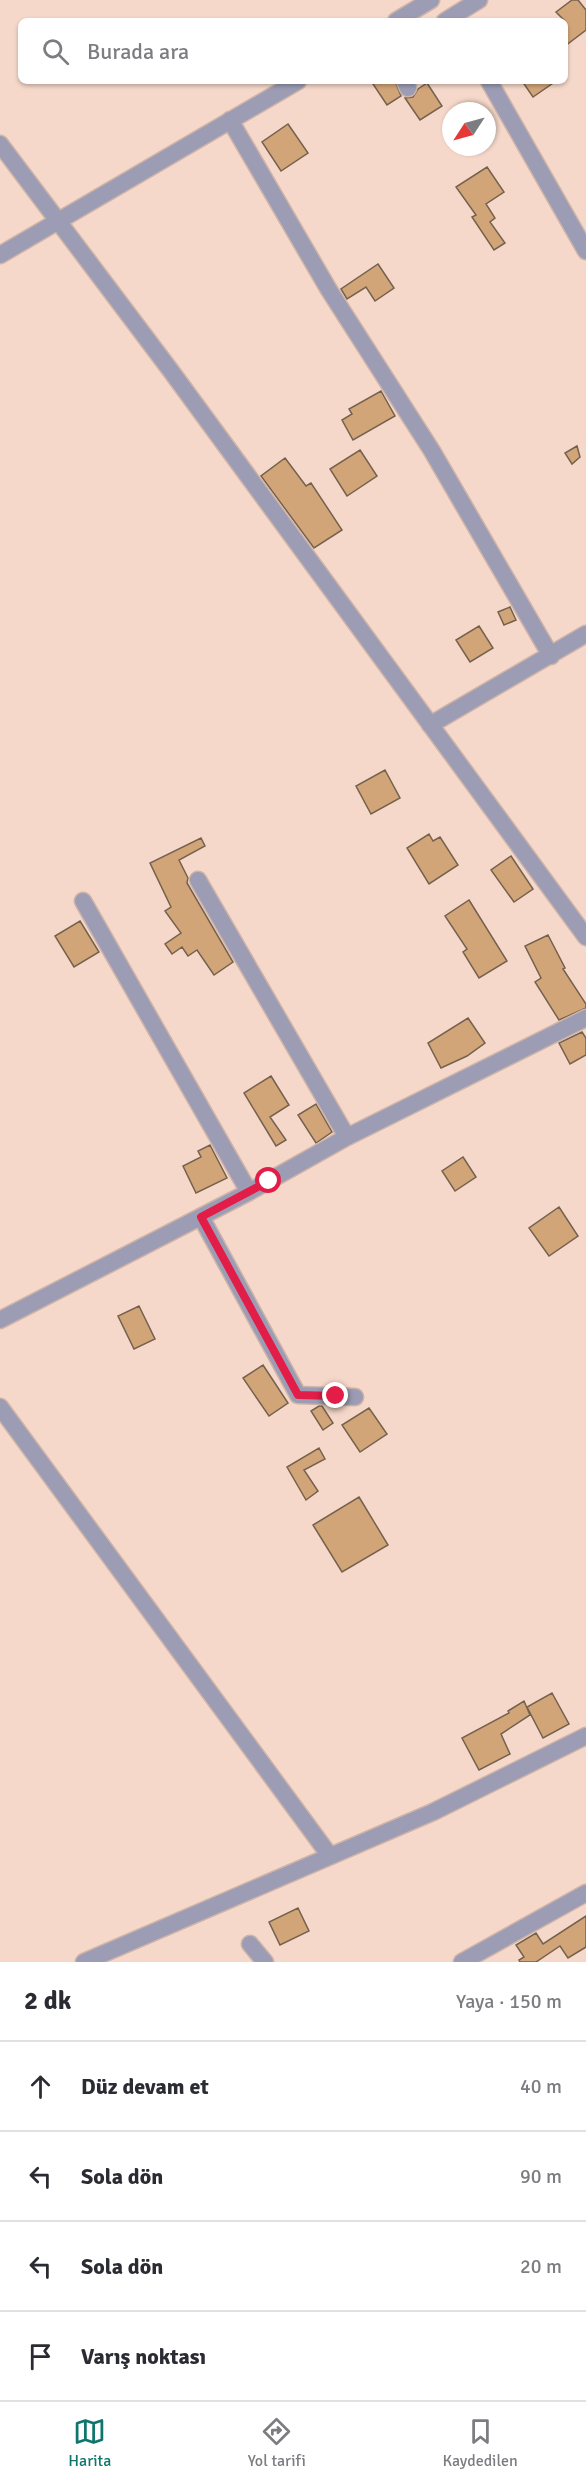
<!DOCTYPE html>
<html lang="tr">
<meta charset="utf-8">
<style>
body{margin:0;font-family:Signika,sans-serif;background:#f7f7f7;color:#2b2b33}
.compass{position:absolute;left:442px;top:102px;width:54px;height:54px;border-radius:50%;background:#fff;box-shadow:0 2px 4px #0004;rotate:234deg}
.stop{position:absolute;width:18px;height:18px;margin:-14px;border:4px solid #e11d48;border-radius:50%;background:#fff}
.stop.end{background:#e11d48;border-color:#fff;box-shadow:0 2px 6px #0008}
.list{margin:0;padding:0;list-style:none}
h2{display:flex;justify-content:space-between;align-items:center;height:78px;margin:0;padding:0 24px;font-size:26px}
h2 small{font-size:20px;font-weight:400;color:#7c7c81}
.list li{display:grid;grid-template-columns:39px 1fr auto;gap:18px;align-items:center;box-sizing:border-box;height:90px;padding:0 24px;border-top:2px solid #e1e1e2}
.list b{display:block;font-size:22px;white-space:nowrap}
.list em{font-size:20px;font-style:normal;color:#7c7c81}
.icon{flex:none;width:33px;height:33px;fill:none;stroke:currentColor;stroke-width:2;stroke-linecap:round;stroke-linejoin:round}
.map{position:relative;flex:none;width:586px;height:1962px;overflow:hidden}
.search{position:absolute;background:#fff;box-shadow:0 2px 4px #0004;left:18px;right:18px;top:18px;height:66px;display:flex;align-items:center;gap:15px;box-sizing:border-box;padding:0 21px;border-radius:9px;color:#7c7c81;font-size:22px}
.sheet{height:438px;background:#fff}
nav{display:flex;justify-content:space-around;align-items:center;box-sizing:border-box;height:84px;border-top:2px solid #e1e1e2;background:#fff;font-size:16px;color:#7c7c81}
nav a{display:grid;justify-items:center;gap:3px}
nav .on{color:#0f766e}
.map>svg:first-child{display:block}
</style>
<div class="map">
<svg width="586" height="1962" viewBox="0 0 586 1962">
<rect width="100%" height="100%" fill="#f5d8ca"/>
<path fill="#d2a578" stroke="#74614e" stroke-width="1.5" d="M572,0H578L586,10V30L565,46V21L556,12Z
M371,81H395L401,96L387,105Z
M522,81H556L533,97Z
M427,83L442,106L420,120L405,98L413,97L418,89Z
M288,124L308,153L281,171L262,142Z
M487,167L504,192L486,204L495,218L490,222L505,243L494,250L472,217L476,215L456,187Z
M378,264L394,288L375,301L366,287L347,299L341,289Z
M381,391L395,416L353,440L342,420L352,414L349,409Z
M577,446L580,457L572,464L565,453Z
M360,450L377,476L347,496L330,469Z
M285,458L306,486L311,483L342,530L314,548L261,476Z
M510,607L516,620L504,625L498,612Z
M479,626L493,648L470,662L456,640Z
M385,770L400,798L371,814L356,786Z
M429,834L433,841L440,837L458,865L429,884L407,848Z
M201,838L205,846L179,860L188,878L187,883L233,962L214,975L197,950L188,956L182,947L172,954L165,944L181,933L165,911L171,907L150,863Z
M511,856L533,889L514,902L491,870Z
M469,900L507,961L479,978L463,952L467,949L445,916Z
M80,921L99,952L74,967L55,936Z
M548,935L565,968L563,969L586,1004V1008L559,1020L535,982L541,978L525,946Z
M468,1018L485,1043L467,1056L441,1068L428,1043Z
M582,1032L586,1038V1055L570,1064L559,1043Z
M271,1076L289,1105L270,1117L286,1140L276,1146L244,1093Z
M316,1104L332,1132L316,1143L298,1115Z
M210,1145L227,1178L196,1193L183,1166L201,1157L198,1151Z
M463,1157L476,1177L455,1191L442,1171Z
M559,1207L578,1236L549,1256L529,1228Z
M139,1306L155,1339L134,1349L118,1316Z
M263,1365L288,1403L269,1416L243,1378Z
M319,1406H322L333,1423L323,1430L311,1411Z
M369,1408L387,1434L360,1452L342,1425Z
M319,1448L325,1459L304,1470L318,1491L306,1500L287,1467Z
M359,1497L388,1545L342,1572L313,1525Z
M552,1693L569,1724L543,1738L527,1707Z
M524,1701L530,1715L501,1734L510,1754L479,1770L462,1738L509,1713L508,1711Z
M298,1908L309,1931L280,1945L269,1922Z
M586,1916V1947L568,1958L560,1946L536,1962H520L519,1960L524,1957L516,1945L536,1933L543,1944Z"/>
<g fill="none" stroke-linecap="round" stroke-linejoin="round">
<defs>
<path id="minor" d="M396,21L431,0
M445,21L479,0
M405,81L408,88
M489,81L586,251
M230,120L329,290L432,451L551,656
M0,144L171,371L586,937
M0,255L298,81
M430,725L586,634
M198,880L347,1137
M83,901L249,1192
M201,1217L298,1395L355,1397
M0,1320L249,1192L347,1137L586,1018
M0,1407L330,1856
M250,1944L265,1962
M84,1962L433,1812L586,1736
M462,1962L586,1893"/>
</defs>
<use href="#minor" stroke="#ceb4a8" stroke-width="19"/>
<use href="#minor" stroke="#9c9cb5" stroke-width="16"/>
</g>
<g fill="none" stroke-linecap="round" stroke-linejoin="round">
<path stroke="#e11d48" stroke-width="8" d="M269,1181L201,1217L298,1395L336,1396"/>
</g>
</svg>
<svg class="compass" viewBox="-18 -18 36 36"><path d="M0-13l5 13h-10z" fill="#e53935"/><path d="M0 13l5-13h-10z" fill="#7c7c81"/></svg>
<div class="stop" style="left:269px;top:1181px"></div>
<div class="stop end" style="left:336px;top:1396px"></div>
<div class="search"><svg class="icon" aria-label="search" viewBox="0 0 24 24"><circle cx="10" cy="10" r="6"/><path d="M15 15l6 6"/></svg>Burada ara</div>
</div>
<section class="sheet">
<h2>2 dk<small>Yaya · 150 m</small></h2>
<ul class="list">
<li><svg class="icon" aria-label="ahead" viewBox="0 0 24 24"><path d="M12 20V5M6 11l6-6 6 6"/></svg><div><b>Düz devam et</b></div><em>40 m</em></li>
<li><svg class="icon" aria-label="left" viewBox="0 0 24 24"><path d="M17 20v-9H6M10 6l-5 5 5 5"/></svg><div><b>Sola dön</b></div><em>90 m</em></li>
<li><svg class="icon" aria-label="left" viewBox="0 0 24 24"><path d="M17 20v-9H6M10 6l-5 5 5 5"/></svg><div><b>Sola dön</b></div><em>20 m</em></li>
<li><svg class="icon" aria-label="arrive" viewBox="0 0 24 24"><path d="M6 21V4h12l-3 4 3 4H6"/></svg><div><b>Varış noktası</b></div></li>
</ul>
</section>
<nav>
<a class="on"><svg class="icon" aria-label="map" viewBox="0 0 24 24"><path d="M3 6l6-2 6 2 6-2v14l-6 2-6-2-6 2zM9 4v14M15 6v14"/></svg>Harita</a>
<a><svg class="icon" aria-label="directions" viewBox="0 0 24 24"><path d="M12 3l9 9-9 9-9-9zM9 14v-3h6M13 9l2 2-2 2"/></svg>Yol tarifi</a>
<a><svg class="icon" aria-label="saved" viewBox="0 0 24 24"><path d="M7 4h10v16l-5-4-5 4z"/></svg>Kaydedilen</a>
</nav>
